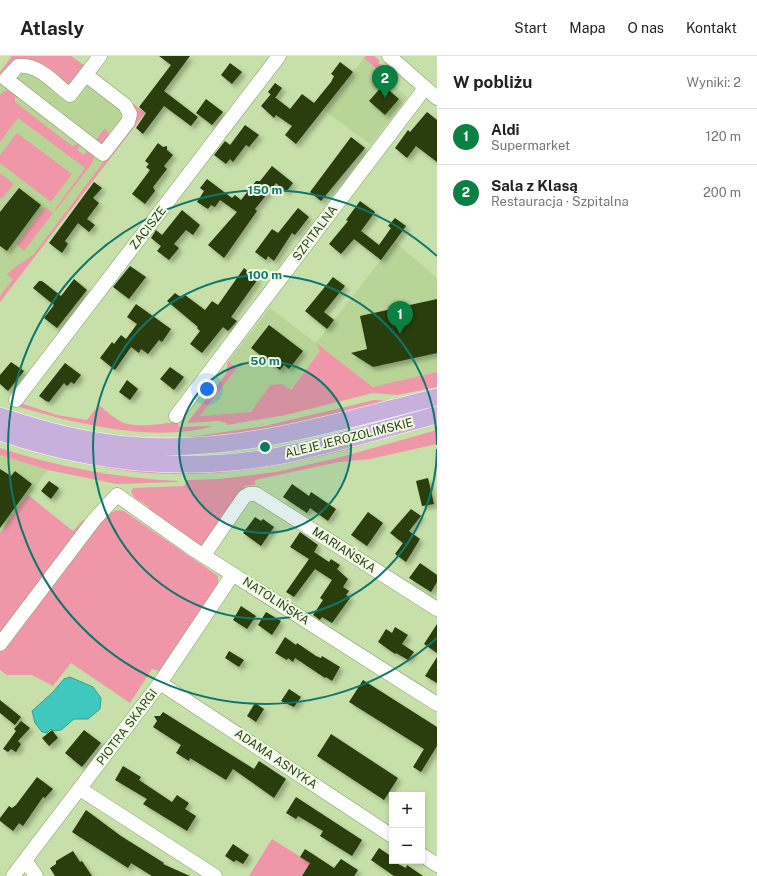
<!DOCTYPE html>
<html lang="pl">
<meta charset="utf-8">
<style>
body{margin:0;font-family:"Public Sans",sans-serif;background:#f6f6f6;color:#222}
.controls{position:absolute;right:12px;bottom:12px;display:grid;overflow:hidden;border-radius:0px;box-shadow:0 2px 6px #0003}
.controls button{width:36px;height:36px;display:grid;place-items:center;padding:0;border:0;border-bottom:1px solid #e0e0e0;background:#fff;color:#222;font:20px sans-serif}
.you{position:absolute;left:207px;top:333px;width:14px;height:14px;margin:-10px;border:3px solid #fff;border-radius:50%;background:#1a73e8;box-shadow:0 0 0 6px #1a73e833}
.badge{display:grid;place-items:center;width:26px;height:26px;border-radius:50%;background:#0b8043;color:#fff;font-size:13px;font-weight:700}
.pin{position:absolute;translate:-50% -33px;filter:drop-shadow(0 1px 2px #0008)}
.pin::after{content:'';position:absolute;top:21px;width:14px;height:12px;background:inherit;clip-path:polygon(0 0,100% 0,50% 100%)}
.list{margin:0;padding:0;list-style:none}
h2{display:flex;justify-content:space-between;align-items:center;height:52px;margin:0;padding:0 16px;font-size:17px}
h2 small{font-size:13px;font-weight:400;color:#767676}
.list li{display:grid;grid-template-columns:26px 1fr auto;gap:12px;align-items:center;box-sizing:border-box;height:56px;padding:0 16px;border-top:1px solid #e0e0e0}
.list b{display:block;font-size:15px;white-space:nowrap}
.list p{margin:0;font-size:13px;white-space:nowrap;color:#767676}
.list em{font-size:13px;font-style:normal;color:#767676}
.map{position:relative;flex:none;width:437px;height:820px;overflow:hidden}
header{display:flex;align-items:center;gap:24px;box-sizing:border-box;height:56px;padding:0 20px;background:#fff;border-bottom:1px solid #e0e0e0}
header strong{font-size:19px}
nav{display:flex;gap:22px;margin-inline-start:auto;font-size:14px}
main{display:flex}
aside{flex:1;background:#fff}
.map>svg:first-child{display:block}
</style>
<header>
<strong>Atlasly</strong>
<nav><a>Start</a><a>Mapa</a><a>O nas</a><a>Kontakt</a></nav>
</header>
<main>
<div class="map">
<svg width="437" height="820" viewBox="0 0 437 820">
<defs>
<filter id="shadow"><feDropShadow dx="3.5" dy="3.5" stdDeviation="2" flood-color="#0004"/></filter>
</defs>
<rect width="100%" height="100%" fill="#c7e0a9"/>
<path fill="#b8d497" d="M12,0H71L145,57L0,246V16Z
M364,2L407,41L371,89L324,54Z
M395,186L437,222V316L374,331L317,288L320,295L290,334L270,329L251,356L200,360L237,312L228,305L270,252L316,287Z
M0,399L48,414L0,477Z"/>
<path fill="#ef97a8" d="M12,0H71L85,10L71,27L67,28L32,6L0,24V16Z
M366,0H374L380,5L378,7L394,17L389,24L364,2Z
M95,18L145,57L0,246V240L13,223L7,219C15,209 25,206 34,198L132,68Z
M6,34L15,36V46L72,90L82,87L77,94L84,99L89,92L94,100L93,106L56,154L55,153L85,112L18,62L0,86V39Z
M105,72L110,79L103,88L94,86Z
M17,77L72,118L51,146L0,107V99Z
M0,117L14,128L2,143L0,142Z
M45,151L53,157L24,195L17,188Z
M316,287L373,331L437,316V331L397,339L373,337L286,359L227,369L226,367L218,365L187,367L226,318L228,305L237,312L200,360L251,356L270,329L282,328L291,334L320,295Z
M11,344L57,359L87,364L99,349C106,355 114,362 122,366C135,373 164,367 178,366L179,371L213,370C153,388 69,366 9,348Z
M374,344L390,345L314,365L247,379L183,382L265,370Z
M437,374V388L370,403L339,406L255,424V429L244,430L246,435L203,490L197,489L148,455L149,451L135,442L131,436L133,432L184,430L187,424L219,423L276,416L341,401Z
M391,380C298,411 194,430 97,410L173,416Z
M0,392C58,411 117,422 178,425L177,426L117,428L48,414L0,399Z
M28,439L73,475L83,464L88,468L0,584V477Z
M116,454L124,455L218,520V527L220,529L162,616L152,613L130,647L71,607L53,630L32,619H7L0,614V592L105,456L109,458Z
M272,783L310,807L302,820H249Z"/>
<path fill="#40c8be" stroke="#3c9e90" d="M70,621L93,631L101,642L100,653L88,663H74L61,674L54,675L51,673L47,677L42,676L35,667L32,655L53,636L64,623Z"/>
<path fill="#293c08" filter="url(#shadow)" d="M159,0H190L164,35L198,61L191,70L164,50L143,78L136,72L146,57L139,51L171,9Z
M340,6L353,16L296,88L285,79L292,70L276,59L274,62L261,50L271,38L290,53L302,38L314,47L331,26L334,20L331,18Z
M230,7L242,16L232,28L221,19Z
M275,27L282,32L275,42L268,36Z
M383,29L399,43L385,59L369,45Z
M206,43L223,56L212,69L196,57Z
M427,56L437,64V106L416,90L407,102L395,92L408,74L410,76Z
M245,69L259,79L249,91L246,89L233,106L230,103L226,108L214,99L225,85L230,89Z
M351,81L365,92L321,145L310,136Z
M158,87L163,91L167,90V94L173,99L164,110L167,113L153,131L155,135L145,148L132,138L150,114L146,111L149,108L145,105Z
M272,110L293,127L286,136L276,127L255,153L257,155L224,202L208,189L237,156L220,144L215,151L211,149L208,153L197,146L204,135L200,132L207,123L232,142L235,139L241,144L256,125H260Z
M94,126L102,132L93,142L99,147L87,163L95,169L89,176L78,167L65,185L68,188L62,197L49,187Z
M19,132L41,149L7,195L0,190V156Z
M360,145L375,156L361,175L379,189L391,172L388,170L395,162L406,170L381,204L354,183L341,198L329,188L348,165L346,164Z
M298,152L309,161L295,179L292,177L274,205L268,200L266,204L255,196L272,173L278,177Z
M182,154L200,169L193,179L186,174L174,188L179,192L169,204L157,195L161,190L151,182L156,174L162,179Z
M130,210L146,221L129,243L113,231Z
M244,212L258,223L231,261L237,265L228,275L223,271L202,297L190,288L200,275L197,272L198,271L167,245L175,237L182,242L185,239L205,254L212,245L218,249Z
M333,221L345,230L324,256L334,264L327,273L305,255Z
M74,223L87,234L57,272L44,262L54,249L33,232L39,225H42L61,240Z
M437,243V297L373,311L351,297L367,293L360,260Z
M136,248L171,273L162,286L159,284L148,298L141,293L139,297L131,291L115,314L100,302L112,286L114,288L121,279L126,283L137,268L127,261Z
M269,269L303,295L289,313L284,309L280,314L251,292Z
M11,306L24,315L8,335L0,328V319Z
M65,307L81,319L74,328L71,326L67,330L64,327L49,346L46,345L39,340Z
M170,311L184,321L174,334L160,323Z
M127,324L138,333L130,344L119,336Z
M0,413L11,420L15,415L32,428L0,472Z
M428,422L434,448L422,450L416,425Z
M49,425L59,432L51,443L41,435Z
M292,428L309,440L311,436L336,453L328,465L310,452L307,457L283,441Z
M411,453L421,460L409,475L420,483L406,506L395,498L403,487L390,477Z
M368,456L383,467L367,490L351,479Z
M255,461L261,465L263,463L274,471L261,490L243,477Z
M300,476L318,489L314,496L329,506L331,503L340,509L337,513L348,523L343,531L349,535L346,539L350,542L332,567L322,561L320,564L313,559L323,544L320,542L332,524L315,513L294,541L286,536L309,503L290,491Z
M420,507L437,519V526L431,536L409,522Z
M241,550L256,560L247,573L233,564Z
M266,556L281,565L272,579L258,569Z
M437,568V597L424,588Z
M395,571L408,579L402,588L414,596L408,604L396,597L395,598L378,586L386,573L392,577Z
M285,581L296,589L297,587L316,600L321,602L322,600L340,611L332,625L326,621L325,622L295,602L293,606L288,602L287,604L275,597Z
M229,595L244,604L239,611L225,602Z
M437,601V627L425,620Z
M363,624L437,671V690L421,716L413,711L424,693L349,646Z
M289,633L301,641L294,651L281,645Z
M0,644L21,661L15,669L0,657Z
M255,647L264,653L256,666L247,660Z
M163,656L254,713L259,705L286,723L274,742L233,713L226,724L190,702L189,705L176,697L181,689L153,671L157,665L154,660H160Z
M21,665L30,672L18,685L21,688L16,696L11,693L8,696L3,693L16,675L14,673Z
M52,674L58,682L49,690L42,682Z
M84,674L101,687L82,711L65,697Z
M331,678L398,722L384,744L317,700Z
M123,710L141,721L139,724L172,746L177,739L189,747L185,753L196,760L187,775L143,748L147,743L115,724Z
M37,721L53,733L45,742L43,741L23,770L19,767L13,775L0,765V762L9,750L12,752L16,749Z
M296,741L362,784L352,800L320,780L323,775L298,760L296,763L286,757Z
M86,754L121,780L164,807L163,808L190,820H152L131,807L128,812L72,776Z
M233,788L249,799L243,808L236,804L234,806L225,800Z
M379,792L392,801V805L406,812L407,809L423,820H394L371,804Z
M305,793L334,812L341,803L358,814L354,820H302L310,807L300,801Z
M73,795L80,806L82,805L92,820H55L50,812L56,808V805Z"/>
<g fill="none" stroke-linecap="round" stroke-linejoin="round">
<defs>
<path id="minor" d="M389,0L437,42
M86,19L125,49L130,58L128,66L103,98L6,23L18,10C38,7 55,28 70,39L100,0
M16,344L279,0
M176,360L425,32
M204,499L244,441L249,438H256L437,553
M0,588L94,464L117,439L193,493L437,648
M160,627L392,780
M80,733L215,820
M422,799L437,809
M25,804L36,820
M13,820L160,627L233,518"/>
<path id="major" d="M0,360C46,375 93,388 142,390C243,396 340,365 437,341
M0,376C90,407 184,417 278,400C332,389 384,373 437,359"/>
</defs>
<use href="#minor" stroke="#849b68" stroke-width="15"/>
<use href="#major" stroke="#fff" stroke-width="18"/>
<use href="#minor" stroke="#fff" stroke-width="14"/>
<use href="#major" stroke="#c8b0dd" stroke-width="17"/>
</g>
<circle cx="265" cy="391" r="86" fill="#0f766e" fill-opacity=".12"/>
<g fill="none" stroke="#0f766e" stroke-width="2">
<circle cx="265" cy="391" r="86"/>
<path d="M437 393A172 172 0 1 1 437 389"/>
<path d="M437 582A257 257 0 1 1 437 200"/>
</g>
<g text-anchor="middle" stroke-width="4" stroke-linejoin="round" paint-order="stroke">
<g font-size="12" fill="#323c26" stroke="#effce0">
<text transform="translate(148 172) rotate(-52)" y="4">ZACISZE</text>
<text transform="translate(315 177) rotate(-53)" y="4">SZPITALNA</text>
<text transform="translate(349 382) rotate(-14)" y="4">ALEJE JEROZOLIMSKIE</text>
<text transform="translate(344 494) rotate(33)" y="4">MARIAŃSKA</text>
<text transform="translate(276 545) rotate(33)" y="4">NATOLIŃSKA</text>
<text transform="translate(127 671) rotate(-53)" y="4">PIOTRA SKARGI</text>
<text transform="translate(276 703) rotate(34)" y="4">ADAMA ASNYKA</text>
</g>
</g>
<circle cx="265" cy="391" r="6" fill="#0f766e" stroke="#effce0" stroke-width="2"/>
<g font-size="12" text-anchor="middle" font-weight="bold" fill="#0f766e" stroke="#effce0" stroke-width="4" stroke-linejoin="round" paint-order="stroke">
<text x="265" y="138">150 m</text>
<text x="265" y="223">100 m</text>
<text x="265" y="309">50 m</text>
</g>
</svg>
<div class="controls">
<button>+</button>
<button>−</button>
</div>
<div class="you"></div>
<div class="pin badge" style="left:400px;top:278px">1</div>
<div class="pin badge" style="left:385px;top:42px">2</div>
</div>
<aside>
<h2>W pobliżu<small>Wyniki: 2</small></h2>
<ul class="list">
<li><span class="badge">1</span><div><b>Aldi</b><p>Supermarket</p></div><em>120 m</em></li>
<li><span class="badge">2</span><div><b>Sala z Klasą</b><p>Restauracja · Szpitalna</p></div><em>200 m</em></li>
</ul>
</aside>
</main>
